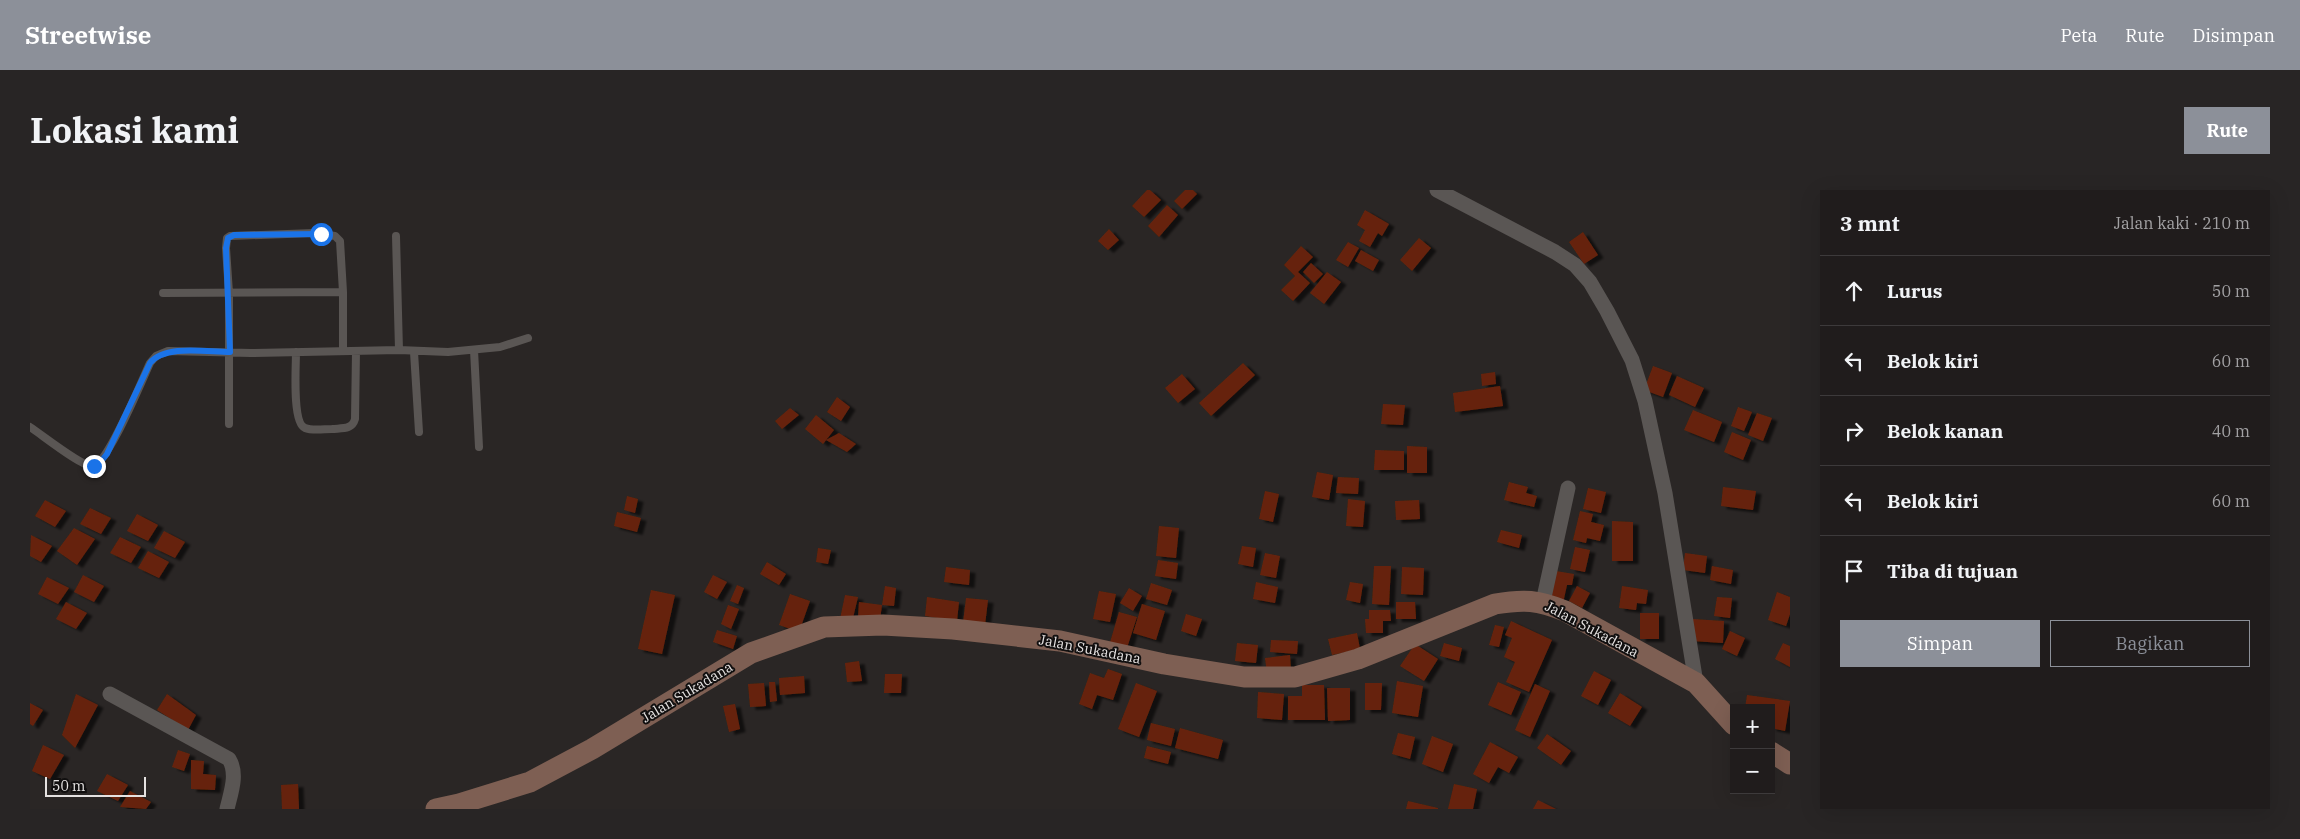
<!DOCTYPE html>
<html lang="id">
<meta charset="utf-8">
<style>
body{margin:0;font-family:"IBM Plex Serif",serif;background:#282525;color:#f1f3f6}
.controls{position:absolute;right:15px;bottom:15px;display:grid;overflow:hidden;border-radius:0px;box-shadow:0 5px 20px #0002}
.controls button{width:45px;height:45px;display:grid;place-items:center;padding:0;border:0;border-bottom:1px solid #3d3a3b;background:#201c1c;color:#f1f3f6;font:25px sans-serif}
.scale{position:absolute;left:15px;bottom:12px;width:101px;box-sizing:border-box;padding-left:5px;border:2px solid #e5e2e1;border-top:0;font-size:14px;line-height:18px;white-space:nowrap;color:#e5e2e1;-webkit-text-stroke:4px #110f0f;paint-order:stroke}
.stop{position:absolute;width:15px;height:15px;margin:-11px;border:4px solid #1a73e8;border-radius:50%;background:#fff}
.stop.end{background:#1a73e8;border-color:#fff;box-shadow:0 1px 5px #0008}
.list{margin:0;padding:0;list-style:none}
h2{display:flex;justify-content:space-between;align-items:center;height:65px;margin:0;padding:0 20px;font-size:21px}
h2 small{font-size:16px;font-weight:400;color:#a2a1a3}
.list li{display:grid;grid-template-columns:32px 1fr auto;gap:15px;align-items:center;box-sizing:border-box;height:70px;padding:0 20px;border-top:1px solid #3d3a3b}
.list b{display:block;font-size:19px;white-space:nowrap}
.list em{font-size:16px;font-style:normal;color:#a2a1a3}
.actions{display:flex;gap:10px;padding:15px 20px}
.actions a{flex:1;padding:11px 0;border:1px solid #8c9099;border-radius:0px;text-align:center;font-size:18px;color:#8c9099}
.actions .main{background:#8c9099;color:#fff}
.icon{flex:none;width:28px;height:28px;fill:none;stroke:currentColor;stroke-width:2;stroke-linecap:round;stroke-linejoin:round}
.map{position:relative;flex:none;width:1760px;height:619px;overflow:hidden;border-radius:0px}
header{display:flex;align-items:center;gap:30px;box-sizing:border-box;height:70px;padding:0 25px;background:#8c9099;color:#fff}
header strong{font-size:24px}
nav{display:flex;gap:28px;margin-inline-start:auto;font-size:18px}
.intro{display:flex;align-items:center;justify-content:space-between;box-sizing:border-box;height:120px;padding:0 30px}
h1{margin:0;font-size:35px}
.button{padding:12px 22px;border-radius:0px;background:#8c9099;color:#fff;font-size:18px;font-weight:700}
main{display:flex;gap:30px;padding:0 30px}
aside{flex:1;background:#201c1c;border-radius:0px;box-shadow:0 5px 20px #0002}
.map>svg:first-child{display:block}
</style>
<header>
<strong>Streetwise</strong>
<nav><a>Peta</a><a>Rute</a><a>Disimpan</a></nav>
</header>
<div class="intro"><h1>Lokasi kami</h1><a class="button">Rute</a></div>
<main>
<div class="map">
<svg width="1760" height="619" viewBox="0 0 1760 619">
<defs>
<filter id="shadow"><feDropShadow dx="5.5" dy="3" stdDeviation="1" flood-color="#0009"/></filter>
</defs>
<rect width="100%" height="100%" fill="#2a2625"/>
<path fill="#66240a" filter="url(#shadow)" d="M1117,0H1120L1131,10L1114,27L1102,16Z
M1155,0H1163L1167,4L1152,19L1144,11Z
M1137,15L1148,25L1129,47L1118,36Z
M1335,20L1359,34L1352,46L1348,43L1340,57L1329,51L1335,40L1327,35Z
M1079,39L1089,50L1078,60L1068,51Z
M1553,42L1568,65L1554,74L1539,52Z
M1389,48L1401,58L1382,81L1370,70Z
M1318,52L1329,58L1318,77L1306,70Z
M1271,56L1283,67L1268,82L1280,93L1263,111L1251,100L1265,86L1254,75Z
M1331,60L1349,70L1343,81L1325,71Z
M1281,73L1293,84L1284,93L1273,82Z
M1297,82L1311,92L1294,114L1280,103Z
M1213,173L1225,185L1181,226L1169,213Z
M1623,176L1642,183L1633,207L1614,200Z
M1465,182L1466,194L1452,196L1451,184Z
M1152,184L1165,199L1148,213L1135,198Z
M1647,186L1674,198L1665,217L1639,205Z
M1470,196L1473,216L1425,222L1423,203Z
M807,207L820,217L811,231L797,222Z
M1353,214L1375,215L1373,235L1351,234Z
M1708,217L1722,222L1714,241L1701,236Z
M760,218L769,225L752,239L745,231Z
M1663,220L1692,232L1684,252L1654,240Z
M1727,223L1742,228L1733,251L1718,245Z
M786,225L804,240L793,254L775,239Z
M1702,242L1721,250L1713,270L1694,262Z
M809,243L826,254L817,262L796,250Z
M1377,256L1397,257V283H1377Z
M1345,260L1374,261V280H1344Z
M1287,282L1303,285L1299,310L1282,307Z
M1308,287L1329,288L1328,304L1306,303Z
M1479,292L1498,297L1496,303L1507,306L1504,317L1474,310Z
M1693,297L1726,301L1723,320L1691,316Z
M1558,298L1576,302L1571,323L1553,319Z
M1235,301L1249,304L1243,332L1229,329Z
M597,306L608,309L605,323L594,320Z
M1318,309L1335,311L1333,337L1316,336Z
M15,310L36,321L25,337L5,326Z
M1389,310L1390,329L1366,330L1365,311Z
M60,318L81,328L71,344L50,334Z
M1550,321L1563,324L1561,332L1574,335L1570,351L1557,348L1556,353L1543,350Z
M587,322L611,328L607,342L584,336Z
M107,324L128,335L118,351L97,341Z
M1582,331L1603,332V371H1582Z
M1129,336L1149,338L1146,368L1126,366Z
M44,338L65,349L47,375L27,361Z
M1471,340L1492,345L1489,358L1467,352Z
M134,341L155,352L145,368L124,358Z
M1,345L22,356L11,372L0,366Z
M90,347L111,357L101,373L80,363Z
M1212,356L1226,358L1223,377L1208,374Z
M1545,357L1560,360L1555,382L1540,379Z
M788,358L801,360L798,374L786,372Z
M118,361L139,372L129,388L108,378Z
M1235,363L1250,366L1246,388L1230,385Z
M1655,363L1677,366L1675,383L1653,380Z
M1128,370L1148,373L1146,389L1125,386Z
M737,372L756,384L749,395L730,384Z
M1344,376H1361L1359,415L1342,414Z
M1682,376L1703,380L1701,394L1680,390Z
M916,377L940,380L939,395L914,392Z
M1372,377L1394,378L1393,405L1371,404Z
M1526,381L1544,384L1542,395H1537L1533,413L1520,410Z
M53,385L74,396L64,412L44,402Z
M683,385L697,392L687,409L674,402Z
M17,387L39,398L28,414L8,404Z
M1226,392L1248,397L1245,413L1223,409Z
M1320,392L1333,394L1330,413L1316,410Z
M1121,393L1142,400L1137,415L1116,409Z
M707,395L714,398L708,414L700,411Z
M855,396L866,398L864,416L852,415Z
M1547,396L1560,403L1552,418L1539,411Z
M1592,396L1618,400L1616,414L1607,413L1606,420L1589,418Z
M1099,398L1112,406L1103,421L1090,413Z
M621,400L645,405L632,464L608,459Z
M1069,401L1086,404L1080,432L1063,429Z
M1747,402L1760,407V424L1756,436L1738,430Z
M760,404L780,411L769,442L749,435Z
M815,405L828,407L822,432L810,429Z
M897,407L929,412L927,431L895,426Z
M1687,407L1702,408L1700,428L1684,426Z
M936,408L958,410L955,435L933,433Z
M36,412L57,423L46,439L26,429Z
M829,412L852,415L850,430L828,428Z
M1366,412H1385L1386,429H1366Z
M1112,414L1135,421L1126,450L1103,443Z
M698,415L709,419L701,439L691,434Z
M1339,420H1360L1361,431H1353V443H1336L1335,429H1339Z
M1089,422L1107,427L1095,464L1078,459Z
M1610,423H1629V449H1610Z
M1156,424L1172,429L1166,446L1151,441Z
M1663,429L1694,431L1693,453L1662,451Z
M1481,431L1522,450L1499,502L1476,492L1485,472L1474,467L1482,448L1475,445Z
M1465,435L1474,437L1469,457L1459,455Z
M687,440L707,446L703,459L683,452Z
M1700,441L1715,448L1707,466L1692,459Z
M1327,443L1330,459L1302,465L1298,449Z
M1241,450L1268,451L1267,464L1240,462Z
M1207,453L1228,455L1226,473L1205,471Z
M1414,453L1432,458L1429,471L1410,466Z
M1753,453L1760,456V477L1745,469Z
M1385,454L1408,469L1394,491L1370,476Z
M1260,465L1261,481L1237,484L1235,468Z
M829,471L832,491L817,492L815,473Z
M1078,479L1092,484L1083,510L1067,505L1062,519L1049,514L1060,483L1074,488Z
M1564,481L1581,490L1568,515L1551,506Z
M855,484H872L871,503H854Z
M774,486L775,503L750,505L749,488Z
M1367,491L1393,496L1388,527L1362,523Z
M739,492H745L747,511L740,512Z
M1468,492L1491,502L1481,525L1458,515Z
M734,493L736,516L720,517L718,494Z
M1106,493L1127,501L1109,547L1088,539Z
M1335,493H1352L1351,520H1335Z
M1505,494L1520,501L1500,547L1485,540Z
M1272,495H1294L1295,530H1258V506H1272Z
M1297,498H1320V530L1298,531Z
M1228,502L1254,504L1252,530L1227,528Z
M1590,503L1612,517L1600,536L1578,523Z
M46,504L68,515L45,558L32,545Z
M137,504L166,525L158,540L127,520Z
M1717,505L1760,511L1755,541L1741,538V518H1715Z
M0,513L13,520L3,536L0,534Z
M705,514L710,539L699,542L693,516Z
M1121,533L1145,539L1141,556L1117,550Z
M1150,538L1193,550L1188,569L1145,558Z
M1368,543L1385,547L1380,569L1362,564Z
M1517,544L1541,561L1531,575L1507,558Z
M1402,546L1423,554L1413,582L1392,574Z
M1460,552L1488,567L1479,583L1468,577L1459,593L1443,584Z
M13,555L34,565L20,589L2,581Z
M1117,556L1141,562L1138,574L1114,568Z
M148,560L160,564L154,581L142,577Z
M161,570L174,571L173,584L186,585L185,600L161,599Z
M77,584L98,595L88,611L67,601Z
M268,594L269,619H252L251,595Z
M1424,594L1447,599L1443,619H1418Z
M100,601L121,612L116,619L90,617Z
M1508,610L1526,619H1503Z
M1378,611L1408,618V619H1376Z"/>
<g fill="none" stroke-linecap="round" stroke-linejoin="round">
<path stroke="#5a5654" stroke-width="8" d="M366,46L369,160
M133,103L313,102
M444,160L449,257
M266,162C266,176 262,233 275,238C282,241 294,239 302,239C312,238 322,240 325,229L326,161
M384,162L389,242
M199,234V103L196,58L197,48L200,46L284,43L305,46L310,51L313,102V160
M0,237C11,244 51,276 62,276C77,276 112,190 120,173L126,166L138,161L221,163L369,160L418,162L470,157L498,148"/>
<path stroke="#5a5654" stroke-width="15" d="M1407,0L1525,62L1545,75L1560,92L1577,121L1602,170L1615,211L1635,303L1666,493
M1513,412L1538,298
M80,504L199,569C208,584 201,602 197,619"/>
<path stroke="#7e5f53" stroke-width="21" d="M1741,562L1760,574
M406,619L429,614L500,592L562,559L721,463L794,437L853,435L923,439L1030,451L1134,474L1214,487H1265L1328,469L1465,414C1494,409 1508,410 1535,421L1666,493L1704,535"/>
</g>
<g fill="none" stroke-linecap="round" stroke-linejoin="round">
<path stroke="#1a73e8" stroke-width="6" d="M64,276L69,274L77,264L120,173C135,154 177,162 200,162L196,58L198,48L204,45L291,44"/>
</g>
<g text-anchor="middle" stroke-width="4" stroke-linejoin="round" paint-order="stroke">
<g font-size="14" fill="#e5e2e1" stroke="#110f0f">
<text transform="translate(1562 439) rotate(28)" y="5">Jalan Sukadana</text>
<text transform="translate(1060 459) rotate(11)" y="5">Jalan Sukadana</text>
<text transform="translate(657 502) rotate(-31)" y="5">Jalan Sukadana</text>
</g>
</g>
</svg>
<div class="controls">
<button>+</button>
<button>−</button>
</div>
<div class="scale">50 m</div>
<div class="stop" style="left:291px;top:44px"></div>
<div class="stop end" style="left:64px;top:276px"></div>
</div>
<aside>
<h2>3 mnt<small>Jalan kaki · 210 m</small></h2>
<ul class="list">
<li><svg class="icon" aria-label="ahead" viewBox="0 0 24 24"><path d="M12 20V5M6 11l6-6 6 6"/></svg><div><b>Lurus</b></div><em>50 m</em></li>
<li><svg class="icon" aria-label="left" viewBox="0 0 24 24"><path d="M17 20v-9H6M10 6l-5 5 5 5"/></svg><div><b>Belok kiri</b></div><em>60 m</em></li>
<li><svg class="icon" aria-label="right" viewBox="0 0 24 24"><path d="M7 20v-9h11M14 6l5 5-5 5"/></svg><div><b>Belok kanan</b></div><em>40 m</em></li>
<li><svg class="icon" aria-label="left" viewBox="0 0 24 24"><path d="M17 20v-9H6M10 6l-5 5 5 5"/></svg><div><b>Belok kiri</b></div><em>60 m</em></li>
<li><svg class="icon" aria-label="arrive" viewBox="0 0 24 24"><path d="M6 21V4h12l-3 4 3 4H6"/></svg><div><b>Tiba di tujuan</b></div></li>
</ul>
<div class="actions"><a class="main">Simpan</a><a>Bagikan</a></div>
</aside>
</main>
